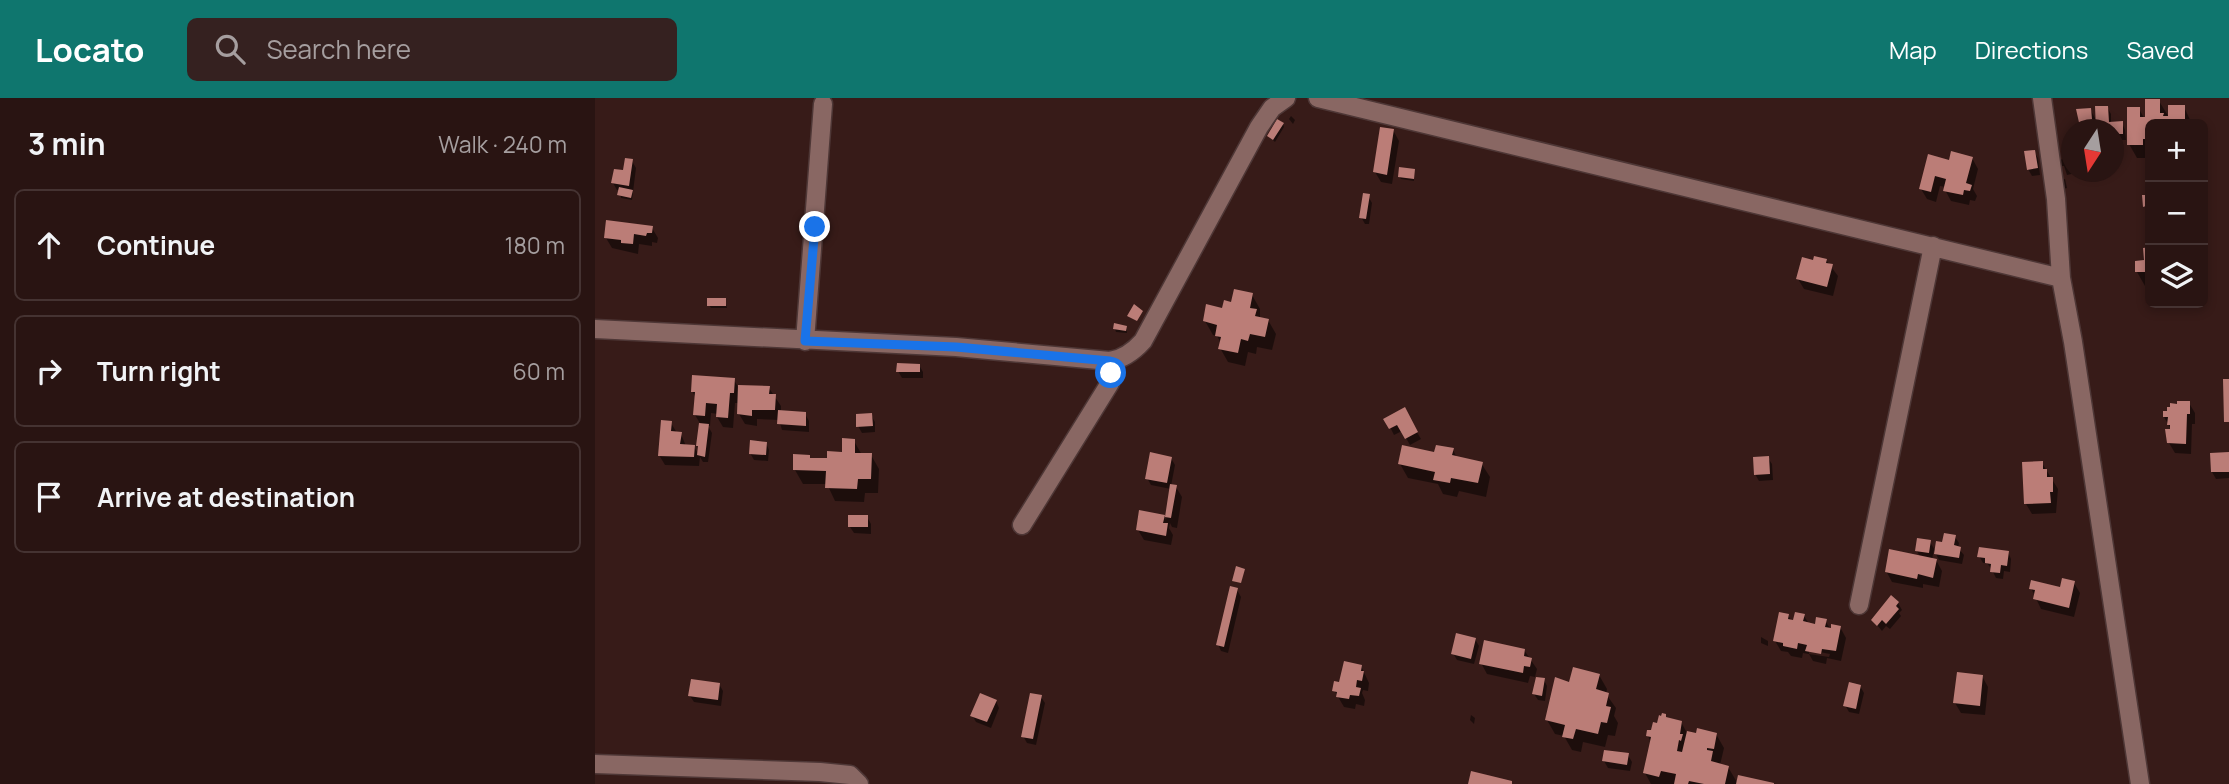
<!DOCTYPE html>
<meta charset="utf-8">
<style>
body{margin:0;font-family:Manrope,sans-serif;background:#352120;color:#f1f3f6}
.controls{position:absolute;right:21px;top:21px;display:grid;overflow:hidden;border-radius:10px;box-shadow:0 4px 10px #0003}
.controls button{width:63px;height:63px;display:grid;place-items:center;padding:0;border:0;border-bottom:2px solid #453332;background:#291412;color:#f1f3f6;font:35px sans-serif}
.compass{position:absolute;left:1466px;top:21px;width:63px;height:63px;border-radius:50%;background:#291412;box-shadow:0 4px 10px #0003;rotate:192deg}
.stop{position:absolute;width:21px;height:21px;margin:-16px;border:5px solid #1a73e8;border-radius:50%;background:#fff}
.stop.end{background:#1a73e8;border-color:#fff;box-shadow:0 2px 7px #0008}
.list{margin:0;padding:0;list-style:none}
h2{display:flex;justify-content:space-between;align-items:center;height:91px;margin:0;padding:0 28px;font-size:30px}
h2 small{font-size:23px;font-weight:400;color:#a59e9f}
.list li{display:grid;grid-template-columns:46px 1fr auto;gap:21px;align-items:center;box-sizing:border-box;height:112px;margin:0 14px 14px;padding:0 14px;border:2px solid #453332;border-radius:10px}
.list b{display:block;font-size:26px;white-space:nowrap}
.list em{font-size:23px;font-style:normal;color:#a59e9f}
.icon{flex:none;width:38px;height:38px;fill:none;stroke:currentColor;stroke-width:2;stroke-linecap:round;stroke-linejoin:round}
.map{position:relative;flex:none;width:1634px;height:686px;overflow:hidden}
header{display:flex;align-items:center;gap:42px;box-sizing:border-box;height:98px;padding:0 35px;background:#0f766e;color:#fff}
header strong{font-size:33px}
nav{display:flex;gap:38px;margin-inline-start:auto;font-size:24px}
.search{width:490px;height:63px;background:#352120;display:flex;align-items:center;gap:18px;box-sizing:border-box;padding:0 24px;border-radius:10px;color:#a59e9f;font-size:26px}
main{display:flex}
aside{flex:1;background:#291412}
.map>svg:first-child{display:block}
</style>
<header>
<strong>Locato</strong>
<div class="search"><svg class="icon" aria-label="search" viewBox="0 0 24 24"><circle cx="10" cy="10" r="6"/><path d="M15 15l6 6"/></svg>Search here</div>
<nav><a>Map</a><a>Directions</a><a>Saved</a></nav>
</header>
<main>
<aside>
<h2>3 min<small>Walk · 240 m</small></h2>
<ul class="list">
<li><svg class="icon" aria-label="ahead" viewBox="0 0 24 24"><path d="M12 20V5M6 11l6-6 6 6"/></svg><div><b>Continue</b></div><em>180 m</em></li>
<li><svg class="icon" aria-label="right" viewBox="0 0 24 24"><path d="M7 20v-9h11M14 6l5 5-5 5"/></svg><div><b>Turn right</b></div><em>60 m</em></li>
<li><svg class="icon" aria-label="arrive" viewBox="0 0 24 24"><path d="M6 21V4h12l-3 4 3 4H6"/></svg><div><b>Arrive at destination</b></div></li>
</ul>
</aside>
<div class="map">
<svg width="1634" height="686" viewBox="0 0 1634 686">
<rect width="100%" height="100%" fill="#371b18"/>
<path fill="#0007" fill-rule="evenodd" d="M1564,3L1575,21L1589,9L1597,26H1555V60H1542L1534,46L1544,11L1552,25Z
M1512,9L1516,16V26L1527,25L1530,32L1531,42H1518V32H1483L1487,31L1495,11L1502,24Z
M696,18L700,22L698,26L694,21Z
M688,26L689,29L680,44L674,38Z
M798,32L804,43L797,86L786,84L780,74Z
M1439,54L1443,60L1445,77L1437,78L1433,71Z
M1334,58L1356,64L1377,60L1383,71L1378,91L1382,98L1380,103L1375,102L1374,107L1356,103L1350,92L1351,89L1345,88L1341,104L1332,101L1326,91Z
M1469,61L1472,69L1476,68V74L1481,75L1472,77L1469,68H1465L1463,62Z
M37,63L41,70L37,102L26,100L25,92H22L18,85L30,74Z
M819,73V83L806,81L804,78Z
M1470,81L1472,90L1468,91L1465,82Z
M773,98L777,105L774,126H770L766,119Z
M57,130L63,140L62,145L57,144V148L44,146L43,156L17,150L11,140Z
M1550,151H1555V188H1550L1542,174L1550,164Z
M1231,162L1243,178L1238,198L1209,191L1203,181L1219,164Z
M657,197L665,211V221L673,222L681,236L677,252L662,249L661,256L653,254L650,268L633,264L625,250L626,245L622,238L618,237L610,223Z
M130,202L132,210H116L114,207Z
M531,229L532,235L521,234L520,231Z
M324,267L328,274V280H307L303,273Z
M139,282L143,289L174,290L186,308V314L210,316L214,323V334L187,332L184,322L162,321V328L150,326L144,316V305H140L138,330L128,329L122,319L123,316L116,315L115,328H113L117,335L113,364H108L105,359L104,368L70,367L64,357L76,325L82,335L86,336L91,348L99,349L104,357L105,351L103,348L106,327L100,317L101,300L97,293Z
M1594,305L1600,315V326H1597L1596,356L1580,355L1574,345L1577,333L1569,319Z
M809,312L826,341L815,347L807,333L799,337L791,321Z
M276,317L280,324V334L267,335L263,328Z
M259,343L267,357H276L284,371L283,395H270L269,404L240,403L232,386H208L200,372L216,361L234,362L248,355Z
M171,345L174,352L173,363L159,362L155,355Z
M858,352L862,360L886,365L895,379L891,399L864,393L862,399L848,396L843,386L813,380L805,366Z
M1634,356V380L1621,381L1617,374V357Z
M576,360L580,367L576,388L581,389L587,399L582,430L577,429L575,425L574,430L578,437L576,447L549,442L543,432L569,418L571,422L576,391L556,387L552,380Z
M1173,360L1177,366L1178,382L1164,383L1160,376Z
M1447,365L1463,391L1461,415L1437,416L1431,406Z
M272,419L276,426V436L259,435L255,429Z
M1360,439L1364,445L1363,450L1369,457L1367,466L1344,462L1339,452L1337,461L1341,462L1347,473L1344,489L1328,486V490L1297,484L1291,473L1325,459L1322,453L1335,444L1341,454Z
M1413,454L1416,461L1415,474L1409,473L1408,481L1401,480L1397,472L1392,465H1388L1384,458Z
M1479,485L1485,495L1479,519L1446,511L1436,490L1466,491Z
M642,492L646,499L633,555L626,553L623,546Z
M1303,505L1307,512L1304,515L1306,518L1295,531L1291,528L1287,533L1278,522Z
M1193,517L1199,527L1209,518L1214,526L1221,528L1230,523L1237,533L1245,529L1251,540L1246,563L1232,560L1231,566L1218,563L1214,556L1208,555L1207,560L1196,558L1193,554L1186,553L1180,543ZM1214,552L1235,556L1234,559L1214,556Z
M1166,539L1173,543V548L1166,545Z
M880,541L884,548L879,566L862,562L858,555Z
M929,552L942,571L940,579L935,578L933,585L892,576L886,565Z
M766,568L774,585L773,593L768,592L767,595L770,602L769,608L761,606L760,611L749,609L739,592Z
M1004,577L1012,591L1011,596L1021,610L1019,618L1023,625L1020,638L1013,637L1010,649L988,644L986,654L977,652L969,638L960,636L952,622L976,586Z
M1387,578L1393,589L1390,617L1366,615L1360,605Z
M949,582L952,588L950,603L943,602L939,596Z
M124,586L128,593L126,608L99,604L95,598Z
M1265,588L1269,595L1264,616L1254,614L1250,607Z
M446,599L450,605L441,647L432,645L428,638Z
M401,603L404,610L396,630L381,624L377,617Z
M876,617L880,620L879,626L875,622Z
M1072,621L1086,624L1092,635L1121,636L1129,650L1125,667L1133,669L1143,686H1176H1056L1050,675L1056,645L1053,638Z
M1033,657L1037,664L1035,673L1013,670L1009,663Z"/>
<path fill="#bb7d77" d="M1550,1H1565V15H1569L1568,18H1573V7H1590V26H1555V41H1548V47H1532V9H1545V19H1550Z
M1500,8H1513L1514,24L1528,23V36H1518V32H1501Z
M1496,10L1498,32H1477V29H1485L1481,11Z
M682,21L689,25L678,42L672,38Z
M785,29L799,31L792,77L778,74Z
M1440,52L1443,70L1432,72L1429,53Z
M1356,53L1378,59L1371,85L1377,87L1375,93L1369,92L1368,97L1348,93L1351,81L1340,78L1336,94L1324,91L1333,56L1354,62Z
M30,60L38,61L34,88L16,85L19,71L28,72Z
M804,69L820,71L819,81L803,79Z
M1552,86H1555V140H1553L1551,108L1548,109L1547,97H1552Z
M24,89L38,92L36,100L22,97Z
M768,95L775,96L771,121L764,120Z
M11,122L58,128L57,135H52L51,138L39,136L38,146L26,145V142L9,140Z
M1555,149V174H1540V163L1549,162L1548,150Z
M1219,158L1232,161L1231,165L1238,166L1232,189L1201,181L1207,159L1218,162Z
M639,191L658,195L655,210L662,211L660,218L674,221L670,239L655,236L653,243L646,241L643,255L623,251L626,239L620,238L622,227L608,223L611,206L627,210L629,202L636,204Z
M112,200H131V208H112Z
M539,206L548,213L542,223L532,218Z
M519,225L532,228L531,233L518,231Z
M302,265L325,266V274H301Z
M97,277L140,280L139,295H135L133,320L121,319L122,306L111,305L110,318L98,317L100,294H96Z
M1628,281H1634V324H1629Z
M143,287L175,288L174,296H181L180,312H157V318L142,316Z
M1582,303H1595V316H1592L1591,346L1572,345L1570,331H1575V327H1572L1573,319H1568V313H1572V309H1575V305L1582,306Z
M810,309L823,334L810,341L802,327L794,331L788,321Z
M183,312L211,314V328L182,326Z
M277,315L278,328L261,329V316Z
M66,322L77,323L76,333L87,334L85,346L100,347L99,359L63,358Z
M104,325L114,326L110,359L102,357L103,348H101Z
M247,340L260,341V355H277L276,381H263L262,391L230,390L231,373L198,372V356L215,357V360H232V353L247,354Z
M155,342L172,344L171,357L154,356Z
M807,347L839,354L841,347L859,350L857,357L888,364L883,385L856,380L855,385L838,382L840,374L803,366Z
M555,354L577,359L572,385L550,381Z
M1634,354V374H1616L1615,355Z
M1174,358L1175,376L1159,377L1158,359Z
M1448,363V371H1452V379H1458V394H1455L1456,405L1429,406L1427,364Z
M575,386L582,387L576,420L570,419Z
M544,412L570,417L568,425H573L571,438L541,432Z
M253,417H273V429H253Z
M1349,435L1361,437L1359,447L1366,449L1364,460L1339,456L1341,443L1347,444Z
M1322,440L1336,442L1334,455L1320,453Z
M1384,449L1414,453L1412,468L1406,467L1405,475L1395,474L1396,466L1390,465V460L1382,459Z
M1294,451L1342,461L1338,480L1323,476L1322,481L1290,474Z
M641,468L650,471L646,485L637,483Z
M1467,480L1480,483L1474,510L1438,501L1440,492L1434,491L1436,482L1465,489Z
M635,488L643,490L629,549L621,547Z
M1296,497L1304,504L1301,508L1304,511L1291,526L1287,522L1282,528L1276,522Z
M1184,514L1194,516L1193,521L1198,522L1200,514L1210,516L1208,523L1220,526L1221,519L1232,521L1230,529L1236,530V526L1246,528L1241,553L1227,551L1226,556L1210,553L1212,547L1203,545L1202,551L1188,548V545L1178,543Z
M861,535L881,540L876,561L856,556Z
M889,542L930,551L929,558L937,560L935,569L929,568L928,575L884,566Z
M749,563L767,567L766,573H769L767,583L762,582L761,589L766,590L764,598L755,597L754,601L741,599L742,594L737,593L739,583L744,584Z
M978,569L1005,576L1001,591L1014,595L1011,608L1016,609L1012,625L1006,624L1003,636L981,631L978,641L967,639L970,627L950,622L960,579L974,584Z
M1362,574L1388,577L1385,608L1358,605Z
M941,579L950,580L947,598L937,596Z
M96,581L125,585L123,602L93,598Z
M1254,584L1266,587L1261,611L1248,608Z
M385,595L402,602L392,624L375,618Z
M435,595L447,597L438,641L426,639Z
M1067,615L1071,616V619L1087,623L1085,636H1088L1086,643L1084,642L1082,653L1087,654L1092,633L1101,635L1102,630L1122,635L1119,651L1112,650V652L1118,653L1116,663L1134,668L1130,686H1109L1094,683L1093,686H1079L1081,676L1066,673L1064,679L1048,675L1056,639L1051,638L1052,632H1056L1058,624L1062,625L1064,617L1066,618Z
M1009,652L1034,655L1032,667L1007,663Z
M876,673L917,683V686H873Z
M1143,677L1179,685V686H1141Z"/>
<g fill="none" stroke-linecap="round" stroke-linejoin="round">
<defs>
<path id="minor" d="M723,0L1466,180
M1447,0L1461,101L1466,180L1478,244L1545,686
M0,231L361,249L515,263C528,261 539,253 548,243L664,29L677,10L691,0
M210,243L228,6
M427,427L515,285V263
M1264,507L1338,148
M0,666L225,674L255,677L264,686"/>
</defs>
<use href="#minor" stroke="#4e3736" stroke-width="21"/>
<use href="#minor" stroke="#896763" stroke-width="18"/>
</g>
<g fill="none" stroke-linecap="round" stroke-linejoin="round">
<path stroke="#1a73e8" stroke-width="9" d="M220,129L210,243L361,249L515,263L516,275"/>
</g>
</svg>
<div class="controls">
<button>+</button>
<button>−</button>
<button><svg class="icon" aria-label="layers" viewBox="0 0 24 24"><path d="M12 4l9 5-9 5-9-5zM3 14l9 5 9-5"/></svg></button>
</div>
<svg class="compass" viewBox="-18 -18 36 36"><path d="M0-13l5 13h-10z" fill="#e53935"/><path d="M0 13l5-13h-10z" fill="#a59e9f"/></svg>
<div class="stop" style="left:516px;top:275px"></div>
<div class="stop end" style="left:220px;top:129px"></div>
</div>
</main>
